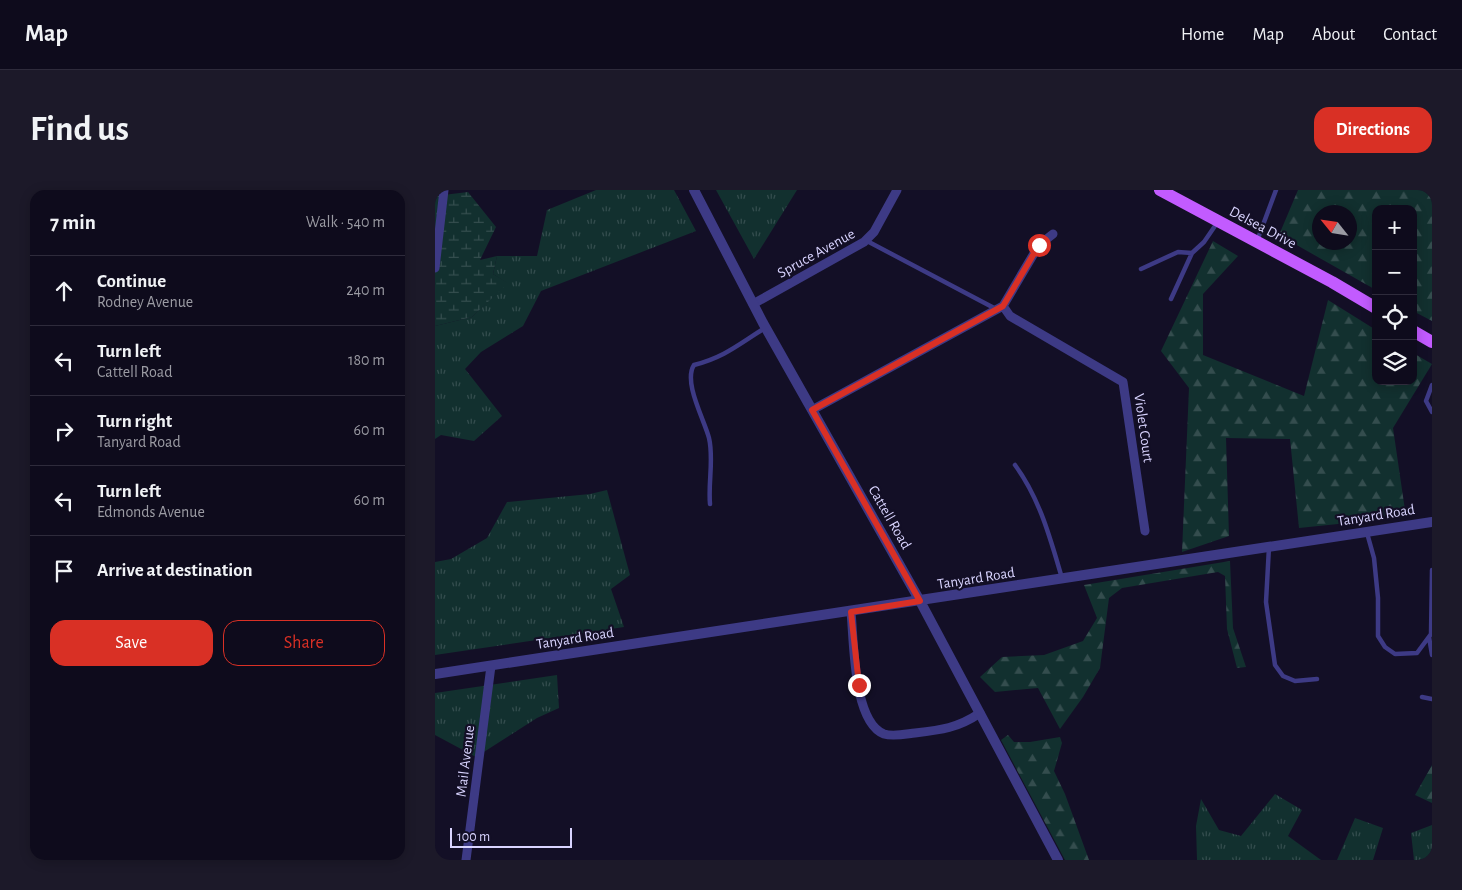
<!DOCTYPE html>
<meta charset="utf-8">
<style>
body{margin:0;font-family:"Alegreya Sans",sans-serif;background:#1c1929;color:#f1f3f6}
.controls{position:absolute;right:15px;top:15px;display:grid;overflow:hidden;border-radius:10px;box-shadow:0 2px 12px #0003}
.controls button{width:45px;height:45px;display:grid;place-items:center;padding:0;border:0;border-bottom:1px solid #2e2b3b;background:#0e0b1c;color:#f1f3f6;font:25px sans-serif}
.compass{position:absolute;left:877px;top:15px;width:45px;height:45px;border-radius:50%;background:#0e0b1c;box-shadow:0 2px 12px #0003;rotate:300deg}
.scale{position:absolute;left:15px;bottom:12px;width:122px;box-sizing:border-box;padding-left:5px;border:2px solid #d9d4ff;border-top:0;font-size:14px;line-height:18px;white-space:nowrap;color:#d9d4ff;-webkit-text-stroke:4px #130f26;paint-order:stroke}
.stop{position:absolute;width:15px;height:15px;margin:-11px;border:4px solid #d93025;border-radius:50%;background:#fff}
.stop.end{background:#d93025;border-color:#fff;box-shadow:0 1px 5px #0008}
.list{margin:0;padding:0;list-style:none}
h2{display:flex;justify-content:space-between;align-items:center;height:65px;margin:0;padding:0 20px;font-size:21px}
h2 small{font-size:16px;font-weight:400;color:#9b9ba3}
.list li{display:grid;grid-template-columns:32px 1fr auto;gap:15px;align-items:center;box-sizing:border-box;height:70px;padding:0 20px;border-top:1px solid #2e2b3b}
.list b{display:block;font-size:19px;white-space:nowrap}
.list p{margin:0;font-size:16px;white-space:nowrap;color:#9b9ba3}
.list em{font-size:16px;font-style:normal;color:#9b9ba3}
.actions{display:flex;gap:10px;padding:15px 20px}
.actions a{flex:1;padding:11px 0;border:1px solid #d93025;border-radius:15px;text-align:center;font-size:18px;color:#d93025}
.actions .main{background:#d93025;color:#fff}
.icon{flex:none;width:28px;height:28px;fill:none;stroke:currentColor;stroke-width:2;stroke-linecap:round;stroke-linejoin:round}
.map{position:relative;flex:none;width:997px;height:670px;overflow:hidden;border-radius:15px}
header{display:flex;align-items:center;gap:30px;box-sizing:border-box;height:70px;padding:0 25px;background:#0e0b1c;border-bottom:1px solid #2e2b3b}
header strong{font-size:24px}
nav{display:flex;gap:28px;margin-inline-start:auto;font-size:18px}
.intro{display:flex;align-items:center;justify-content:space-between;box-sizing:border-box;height:120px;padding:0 30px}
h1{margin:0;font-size:35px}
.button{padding:12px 22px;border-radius:15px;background:#d93025;color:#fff;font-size:18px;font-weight:700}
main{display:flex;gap:30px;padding:0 30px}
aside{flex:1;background:#0e0b1c;border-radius:15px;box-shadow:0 2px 12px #0003}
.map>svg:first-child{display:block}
</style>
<header>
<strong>Map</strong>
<nav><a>Home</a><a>Map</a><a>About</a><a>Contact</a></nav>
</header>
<div class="intro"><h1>Find us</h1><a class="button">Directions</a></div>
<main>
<aside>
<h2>7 min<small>Walk · 540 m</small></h2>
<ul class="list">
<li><svg class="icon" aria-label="ahead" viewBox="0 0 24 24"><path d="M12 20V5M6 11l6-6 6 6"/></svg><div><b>Continue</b><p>Rodney Avenue</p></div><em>240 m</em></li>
<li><svg class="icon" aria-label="left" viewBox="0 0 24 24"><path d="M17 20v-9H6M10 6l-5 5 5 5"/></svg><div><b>Turn left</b><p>Cattell Road</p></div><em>180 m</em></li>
<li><svg class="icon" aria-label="right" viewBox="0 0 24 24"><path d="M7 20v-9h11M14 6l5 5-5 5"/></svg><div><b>Turn right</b><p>Tanyard Road</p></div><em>60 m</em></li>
<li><svg class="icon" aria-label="left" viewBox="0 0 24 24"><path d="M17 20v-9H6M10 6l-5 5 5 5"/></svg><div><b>Turn left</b><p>Edmonds Avenue</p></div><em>60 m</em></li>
<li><svg class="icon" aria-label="arrive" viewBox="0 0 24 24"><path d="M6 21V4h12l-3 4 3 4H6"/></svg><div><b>Arrive at destination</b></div></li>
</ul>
<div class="actions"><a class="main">Save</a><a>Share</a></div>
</aside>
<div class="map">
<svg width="997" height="670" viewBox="0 0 997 670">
<defs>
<pattern id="grass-tufts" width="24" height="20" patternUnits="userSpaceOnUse" patternTransform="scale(1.25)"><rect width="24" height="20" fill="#12302f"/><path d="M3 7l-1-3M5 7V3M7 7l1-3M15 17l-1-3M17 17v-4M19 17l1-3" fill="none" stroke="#344d4e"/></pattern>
<pattern id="forest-firs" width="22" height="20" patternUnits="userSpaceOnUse" patternTransform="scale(1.25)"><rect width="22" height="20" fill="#12302f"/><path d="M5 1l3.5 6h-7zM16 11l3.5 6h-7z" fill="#344d4e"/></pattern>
<pattern id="wetland-marsh" width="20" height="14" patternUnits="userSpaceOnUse" patternTransform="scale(1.25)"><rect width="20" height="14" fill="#12302f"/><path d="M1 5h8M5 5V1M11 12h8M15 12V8" fill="none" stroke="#344d4e"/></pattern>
</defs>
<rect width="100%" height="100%" fill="#130f26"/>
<path fill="url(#grass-tufts)" d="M161,0H239L261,41L106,101L88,136L46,162L30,179L67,226L39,251L6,245L0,249V136L37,127L72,93L58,84L62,66H102L112,20Z
M281,0H362L319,69Z
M172,300L195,385L176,399L189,437L0,465V372L16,369L52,348L72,312L155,304Z
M122,485L124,518L102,528L41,567L0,545V503Z
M840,604L867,620L853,646L886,670H762L761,636L766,609L784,640L806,646Z
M920,628L948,638L938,670H902Z
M997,635V670H979L976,643Z"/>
<path fill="url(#forest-firs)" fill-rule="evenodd" d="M863,0H997V131L978,121V19H941V100L844,45ZM914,22V52H884V22Z
M778,51L803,66L768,104V165L869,206L893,110L941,140V191H978V163L997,174L958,238L971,327L864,338L855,249L791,248L794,346L747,362L754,198L726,161Z
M795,371L798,438L811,477L802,478L792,439L790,386L783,382L687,398L674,408L665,478L648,507L625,539L603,498L560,502L545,487L567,467L609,465L648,451L662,428L649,395Z
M573,545L579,552H595L625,547L627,553L619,581L630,604L654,670H630L566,550Z
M997,575V613L980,605Z"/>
<path fill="url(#wetland-marsh)" d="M33,2L61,37L45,70L62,66L58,84L73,93L37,127L0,136V6Z"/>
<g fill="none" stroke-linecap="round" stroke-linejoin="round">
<path stroke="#3d3a85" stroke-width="4.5" d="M432,51L561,119
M822,51L841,0
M706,79L743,62L757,63L769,52L782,33
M736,109L757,63
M997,195L991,211L997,222
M580,275C605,309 615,348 627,388
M275,314C273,292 279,269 274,248C269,229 248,192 259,175C290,167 304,154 330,138
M932,343L939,368L943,408V446L950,457L960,464L982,463L996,444L997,380
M834,357L831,412L840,475L848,486L860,491L882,489
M994,447L997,465
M987,507L997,509"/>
<path stroke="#3d3a85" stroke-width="9" d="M0,78L9,0
M318,114L429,52L439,42L462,0
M568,116L575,126L688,192L710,341
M377,220L568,116L604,55L618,44
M416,422C419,451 418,532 449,544C458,547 471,544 480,543C506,540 523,538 545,523
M31,670L56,476"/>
<path stroke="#3d3a85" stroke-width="10" d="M259,0L328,133L485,411L623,670
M0,484L997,332"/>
<path stroke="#c25bff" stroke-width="12" d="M725,0L897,92L941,118
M978,141L997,152"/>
</g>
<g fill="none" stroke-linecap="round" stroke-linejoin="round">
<path stroke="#d93025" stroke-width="6" d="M424,495L416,422L485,411L377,220L568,116L604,55"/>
</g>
<g text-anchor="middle" stroke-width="4.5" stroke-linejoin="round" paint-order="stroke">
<g font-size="15" fill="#d9d4ff" stroke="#130f26">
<text transform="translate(828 37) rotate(28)" y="5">Delsea Drive</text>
<text transform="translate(381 63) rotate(-29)" y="5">Spruce Avenue</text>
<text transform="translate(709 238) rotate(82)" y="5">Violet Court</text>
<text transform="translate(941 325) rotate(-9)" y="5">Tanyard Road</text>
<text transform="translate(455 327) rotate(60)" y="5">Cattell Road</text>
<text transform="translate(541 388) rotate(-9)" y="5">Tanyard Road</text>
<text transform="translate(140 448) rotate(-9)" y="5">Tanyard Road</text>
<text transform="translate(30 571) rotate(-83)" y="5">Mail Avenue</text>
</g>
</g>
</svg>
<div class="controls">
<button>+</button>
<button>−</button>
<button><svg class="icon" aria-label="locate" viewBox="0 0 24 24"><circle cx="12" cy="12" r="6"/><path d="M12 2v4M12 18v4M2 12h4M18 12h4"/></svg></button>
<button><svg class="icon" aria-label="layers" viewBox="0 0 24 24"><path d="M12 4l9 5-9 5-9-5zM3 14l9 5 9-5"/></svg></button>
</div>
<svg class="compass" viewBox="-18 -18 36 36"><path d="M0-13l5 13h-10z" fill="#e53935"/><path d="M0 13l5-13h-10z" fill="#9b9ba3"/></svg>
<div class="scale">100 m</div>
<div class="stop" style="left:604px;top:55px"></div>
<div class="stop end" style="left:424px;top:495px"></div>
</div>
</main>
